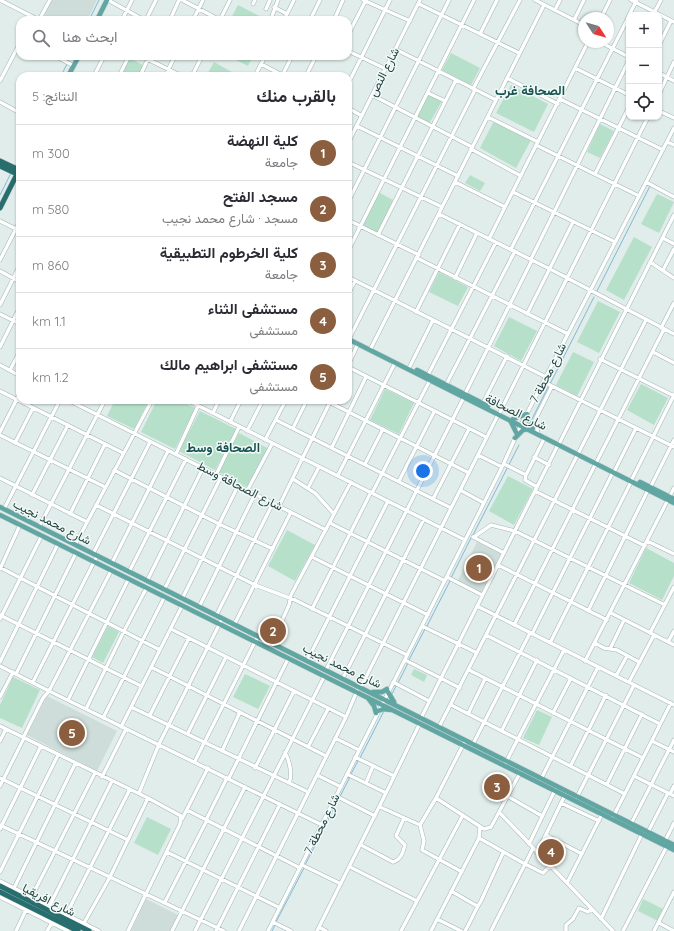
<!DOCTYPE html>
<html lang="ar">
<meta charset="utf-8">
<style>
body{margin:0;font-family:Quicksand,Vazirmatn,sans-serif;background:#f2f2f3;color:#2b2b33;direction:rtl}
.controls{position:absolute;right:12px;top:12px;display:grid;overflow:hidden;border-radius:8px;box-shadow:0 1px 3px #0004}
.controls button{width:36px;height:36px;display:grid;place-items:center;padding:0;border:0;border-bottom:1px solid #e1e1e2;background:#fff;color:#2b2b33;font:20px sans-serif}
.compass{position:absolute;left:578px;top:12px;width:36px;height:36px;border-radius:50%;background:#fff;box-shadow:0 1px 3px #0004;rotate:126deg}
.you{position:absolute;left:423px;top:471px;width:14px;height:14px;margin:-10px;border:3px solid #fff;border-radius:50%;background:#1a73e8;box-shadow:0 0 0 6px #1a73e833}
.badge{display:grid;place-items:center;width:26px;height:26px;border-radius:50%;background:#8a5e3e;color:#fff;font-size:13px;font-weight:700}
.pin{position:absolute;translate:-50% -50%;border:2px solid #fff;box-shadow:0 1px 4px #0006}
.list{margin:0;padding:0;list-style:none}
h2{display:flex;justify-content:space-between;align-items:center;height:52px;margin:0;padding:0 16px;font-size:17px}
h2 small{font-size:13px;font-weight:400;color:#7c7c81}
.list li{display:grid;grid-template-columns:26px 1fr auto;gap:12px;align-items:center;box-sizing:border-box;height:56px;padding:0 16px;border-top:1px solid #e1e1e2}
.list b{display:block;font-size:15px;white-space:nowrap}
.list p{margin:0;font-size:13px;white-space:nowrap;color:#7c7c81}
.list em{font-size:13px;font-style:normal;color:#7c7c81}
.icon{flex:none;width:22px;height:22px;fill:none;stroke:currentColor;stroke-width:2;stroke-linecap:round;stroke-linejoin:round}
.map{position:relative;flex:none;width:674px;height:931px;overflow:hidden;direction:ltr}
.search{position:absolute;background:#fff;box-shadow:0 1px 3px #0004;left:16px;top:16px;width:336px;height:44px;display:flex;align-items:center;gap:10px;box-sizing:border-box;padding:0 14px;border-radius:12px;color:#7c7c81;font-size:15px}
.panel{position:absolute;background:#fff;box-shadow:0 1px 3px #0004;left:16px;top:72px;width:336px;height:332px;border-radius:12px;direction:rtl}
.map>svg:first-child{display:block}
</style>
<div class="map">
<svg width="674" height="931" viewBox="0 0 674 931">
<rect width="100%" height="100%" fill="#e0edea"/>
<path fill="#ceddd9" d="M52,0H97L87,20H42Z
M477,542L501,554L481,594L457,582Z
M47,696L117,731L97,771L27,735Z
M492,772L511,782L501,802L482,793Z
M146,899L178,915L170,931H131Z"/>
<path fill="#b7e0ca" d="M238,5L267,20H230Z
M451,53L480,68L471,85L442,70Z
M228,56H253L248,66Z
M129,58L143,65L138,76H120Z
M214,62L239,76H206Z
M511,85L548,104L534,132L496,113Z
M427,93L442,101L429,124L414,117Z
M494,121L531,140L516,168L480,148Z
M600,124L614,131L600,158L587,152Z
M470,175L485,183L480,191L465,183Z
M378,192L393,200L377,233L361,225Z
M657,194L674,202L659,233L641,224Z
M634,237L652,247L624,300L606,290Z
M439,272L468,287L458,306L429,292Z
M598,301L620,312L599,353L577,342Z
M509,317L537,331L521,361L494,346Z
M573,352L594,362L577,396L556,385Z
M641,384L668,398L654,425L627,410Z
M385,389L414,403L399,434L370,420Z
M115,400H149L134,429L107,416Z
M157,400H179L195,408L175,449L141,432Z
M200,411L236,429L215,470L179,451Z
M239,433L269,449L249,488L219,472Z
M508,476L533,489L514,525L489,511Z
M287,530L315,545L295,581L268,566Z
M646,548L674,563V576L662,600L629,583Z
M108,626L119,632L103,663L92,657Z
M414,669L427,675L424,682L411,675Z
M245,674L270,686L258,709L233,697Z
M13,677L40,690L22,728L0,718V705Z
M537,710L552,717L539,745L523,738Z
M147,817L171,829L158,855L134,843Z
M643,899L663,909L658,921L638,911Z"/>
<g fill="none" stroke-linecap="round" stroke-linejoin="round">
<path stroke="#82b9d8" stroke-width="1" d="M89,20L99,0
M68,61L71,56
M61,76L67,64
M16,165L20,157
M0,195L11,173
M597,291L650,186
M550,384L594,297
M531,421L548,387
M473,535L519,445
M451,578L471,538
M427,626L450,581
M409,660L425,629
M398,683L408,663
M392,694L396,686
M360,758L384,711
M351,774L358,761
M305,865L350,777
M276,922L304,868
M272,931L275,925"/>
<defs>
<path id="minor" d="M0,0L39,20
M108,0L144,20
M182,0L220,20
M363,0L410,21
M535,0L584,25
M631,0L674,22
M253,4L255,0
M419,4L519,53
M274,7L287,14
M266,9L270,0
M555,10L560,0
M629,15L637,0
M653,15L661,0
M272,16L278,0
M601,18L610,0
M39,20L50,0
M122,20L132,0
M146,20L156,0
M170,20L179,0
M193,20L203,0
M220,20L230,0
M284,20L294,0
M310,20L320,0
M334,20L343,0
M574,20L584,0
M480,34L497,0
M348,35L366,0
M600,42L629,57
M659,45L671,21
M395,49L496,100
M348,51L386,69
M55,56L74,66
M141,56L182,76
M261,64L284,76
M575,68L629,95
M659,73L674,81
M94,76L104,56
M119,76L129,56
M140,76L148,59
M165,76L175,56
M192,76L202,56
M255,76L265,56
M282,76L292,56
M306,76L316,56
M507,78L558,104
M0,81L20,43
M348,84L390,0
M473,89L520,0
M428,93L445,101
M659,94L674,62
M372,95L472,147
M560,99L663,150
M0,102L20,113
M348,108L362,116
M659,111L674,118
M488,117L538,142
M357,126L458,176
M667,142L674,145
M348,143L420,0
M536,145L639,196
M471,149L521,176
M348,162L442,207
M595,174L629,107
M455,182L505,207
M646,182L674,197
M513,192L615,242
M348,202L449,0
M439,214L550,269L674,334
M348,220L419,255
M0,221L20,231
M378,235L456,80
M663,238L674,244
M489,239L588,42
M511,249L629,16
M348,251L474,0
M417,258L568,334
M531,259L629,60
M0,260L20,221
M650,262L674,278
M663,270L674,249
M0,271L20,282
M348,277L546,377
M455,278L477,233
M348,294L355,281
M0,305L20,265
M416,312L460,224
M0,314L20,324
M527,314L573,222
M661,328L674,303
M350,337L475,90
M0,347L20,307
M370,350L544,5
M653,352L674,363
M600,359L674,396
M0,365L20,376
M348,365L358,344
M410,366L433,320
M348,367L486,437
M10,370L20,351
M428,375L496,242
M544,382L674,447
M446,385L515,251
M0,391L123,453
M465,394L532,260
M68,400L326,530
M187,400L465,540
M325,400L469,473
M483,403L507,356
M500,412L648,117
M213,413L219,400
M276,420L451,508
M230,422L241,400
M293,428L307,400
M247,431L263,400
M0,432L20,393
M538,434L535,420L552,386
M0,435L105,487
M265,440L286,400
M560,442L674,215
M15,443L33,408
M332,447L366,377
M579,452L646,320
M176,454L198,406
M478,455L502,467
M534,457L549,465
M597,461L664,329
M365,464L383,429
M504,464L526,475L525,480L537,487
M114,470L219,524L273,549
M615,470L636,428
M216,475L239,427
M338,475L395,363
M526,475L545,437
M0,478L87,522
M293,479L315,493L334,514
M632,479L674,395
M399,481L434,412
M308,488L319,467
M650,488L674,440
M460,490L484,503
M247,491L272,444
M535,491L645,546
M372,493L430,380
M32,495L68,425
M433,499L469,429
M96,505L255,585L295,600L407,655
M279,506L331,400
M4,509L60,400
M70,514L105,444
M330,523L445,581
M39,527L105,400
M473,537L504,553
M474,537L491,525L515,531L665,605
M647,541L674,554
M75,545L152,400
M93,554L150,442
M312,557L428,615
M112,563L168,451
M498,565L607,620
M1,568L160,650
M0,569L20,525
M129,572L186,459
M447,577L482,595
M147,581L203,468
M164,590L221,477
M182,599L238,486
M477,606L674,705
M199,607L255,494
M312,609L371,492
M588,611L648,490
M611,613L674,645
M0,615L141,686
M216,616L273,503
M0,619L42,535
M234,625L291,512
M514,625L596,463
M422,626L477,653
M171,629L346,717
M650,633L674,587
M532,634L613,472
M486,635L660,724
M668,642L674,631
M272,643L289,605L291,595L351,482
M550,643L631,482
M595,643L604,648L617,650L639,662
M610,649L624,620
M405,660L460,688
M307,661L388,501
M585,661L674,488
M0,662L58,544
M0,666L49,691L111,571
M151,667L326,756
M326,670L464,397
M469,670L643,758
M16,674L76,553
M616,676L627,656
M343,678L424,519
M33,682L97,556
M393,682L429,701
M629,682L654,635
M361,687L498,415
M0,697L13,672
M68,700L128,580
M451,705L625,794
M131,707L308,792
M86,709L124,631L146,589
M553,713L571,678
M468,714L485,679
M150,715L189,638
M103,718L164,598
M421,718L558,445
M0,726L148,798L181,816L180,824L128,931
M121,727L182,606
M439,727L578,454
M502,730L537,660
M188,733L226,657
M23,738L43,698L49,691L322,825
M335,738L359,750
M0,741L6,729
M652,741L674,752
M464,743L436,798L484,829L491,827L520,773
M473,744L530,633
M308,747L328,709
M222,751L240,712
M285,752C289,760 293,774 289,783
M355,757L394,776
M195,761L258,636
M506,762L564,650
M571,765L606,695
M255,768L294,691
M317,775L341,787
M634,776L674,796
M102,777L126,729
M0,778L128,840
M229,778L288,659
M541,779L598,667
M366,783L373,766
M607,784L642,714
M0,786L24,738
M139,793L159,744L222,619
M386,793L420,723
M670,794L674,786
M336,796L375,816
M507,796L542,816
M577,797L634,685
M436,798L420,825L424,841L422,850L462,872
M561,803L599,821
M380,807L420,825
M187,810L300,868
M499,812L613,931
M613,817L671,703
M182,819L208,768
M206,820L227,778
M631,824L674,740
M0,825L224,931
M0,829L41,746
M648,832L668,793
M546,835L582,854
M479,838L525,864L491,931
M665,841L674,823
M529,844L555,790
M361,845L393,862C401,860 403,852 405,845L396,836L404,818
M533,848L525,864L543,873L550,866
M167,852L280,908
M537,853L565,795
M302,865L341,884
M350,867L417,901
M0,872L58,755
M0,881L99,931
M567,883L602,814
M14,888L75,764
M451,891L477,906
M0,897L68,931
M31,898L95,773
M165,902L207,820
M49,907L112,781
M66,915L130,789
M437,919L461,931
M601,919L642,834
M273,922L291,931
M84,923L110,877L148,798
M659,923L674,931
M319,927L326,931
M16,931L26,910
M47,931L52,923
M172,931L245,787
M195,931L324,677
M216,931L280,804
M239,931L346,717L357,691
M268,931L502,467L522,423L674,128
M317,931L386,793L347,774
M401,931L463,815
M431,931L479,838L480,827
M465,931C471,921 475,910 481,901L503,853
M566,931V925L573,919L579,908L588,912L591,909
M623,931L667,846
M654,931L674,892"/>
<path id="major" d="M97,20L107,0
M68,76L79,56
M348,339L674,503
M417,370L488,406
M526,416L533,428
M513,419L527,414
M511,422L517,434
M515,438L523,430L528,429
M640,482L674,499
M0,507L674,845
M0,515L674,850
M373,692H382L387,689
M388,692L394,702
M368,698L374,706L376,713
M378,711L383,709L392,710"/>
<path id="highway" d="M0,161L19,170L0,208
M0,166L17,174
M0,886L89,931
M0,892L78,931"/>
</defs>
<use href="#minor" stroke="#a2b5b3" stroke-width="4.5"/>
<use href="#major" stroke="#c0c9c9" stroke-width="5.5"/>
<use href="#highway" stroke="#c0c9c9" stroke-width="6"/>
<use href="#minor" stroke="#fff" stroke-width="3.5"/>
<use href="#major" stroke="#60a7a3" stroke-width="4.5"/>
<use href="#highway" stroke="#286e6e" stroke-width="5"/>
</g>
<g text-anchor="middle" stroke-width="3" stroke-linejoin="round" paint-order="stroke">
<g font-size="12" fill="#1f3f3d" stroke="#f1f9f7">
<text transform="translate(384 72) rotate(-63)" y="4">شارع النص</text>
<text transform="translate(548 373) rotate(-63)" y="4">شارع محطة 7</text>
<text transform="translate(516 412) rotate(26)" y="4">شارع الصحافة</text>
<text transform="translate(240 486) rotate(27)" y="4">شارع الصحافة وسط</text>
<text transform="translate(52 522) rotate(27)" y="4">شارع محمد نجيب</text>
<text transform="translate(342 666) rotate(26)" y="4">شارع محمد نجيب</text>
<text transform="translate(322 824) rotate(-64)" y="4">شارع محطة 7</text>
<text transform="translate(49 900) rotate(27)" y="4">شارع افريقيا</text>
</g>
<g font-size="13" font-weight="bold" fill="#195351" stroke="#f1f9f7">
<text x="530" y="95">الصحافة غرب</text>
<text x="223" y="452">الصحافة وسط</text>
</g>
</g>
</svg>
<div class="controls">
<button>+</button>
<button>−</button>
<button><svg class="icon" aria-label="locate" viewBox="0 0 24 24"><circle cx="12" cy="12" r="6"/><path d="M12 2v4M12 18v4M2 12h4M18 12h4"/></svg></button>
</div>
<svg class="compass" viewBox="-18 -18 36 36"><path d="M0-13l5 13h-10z" fill="#e53935"/><path d="M0 13l5-13h-10z" fill="#7c7c81"/></svg>
<div class="you"></div>
<div class="pin badge" style="left:479px;top:568px">1</div>
<div class="pin badge" style="left:273px;top:631px">2</div>
<div class="pin badge" style="left:497px;top:787px">3</div>
<div class="pin badge" style="left:551px;top:852px">4</div>
<div class="pin badge" style="left:72px;top:733px">5</div>
<div class="search"><svg class="icon" aria-label="search" viewBox="0 0 24 24"><circle cx="10" cy="10" r="6"/><path d="M15 15l6 6"/></svg>ابحث هنا</div>
<section class="panel">
<h2>بالقرب منك<small>النتائج: 5</small></h2>
<ul class="list">
<li><span class="badge">1</span><div><b>كلية النهضة</b><p>جامعة</p></div><em>300 m</em></li>
<li><span class="badge">2</span><div><b>مسجد الفتح</b><p>مسجد · شارع محمد نجيب</p></div><em>580 m</em></li>
<li><span class="badge">3</span><div><b>كلية الخرطوم التطبيقية</b><p>جامعة</p></div><em>860 m</em></li>
<li><span class="badge">4</span><div><b>مستشفى الثناء</b><p>مستشفى</p></div><em>1.1 km</em></li>
<li><span class="badge">5</span><div><b>مستشفى ابراهيم مالك</b><p>مستشفى</p></div><em>1.2 km</em></li>
</ul>
</section>
</div>
